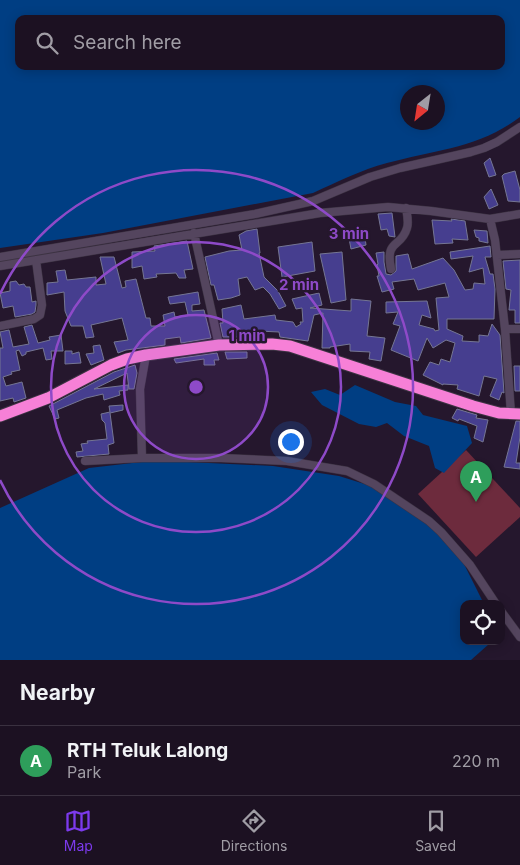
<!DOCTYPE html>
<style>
body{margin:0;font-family:Inter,sans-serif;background:#251a2a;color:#f1f3f6}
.controls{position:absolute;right:15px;bottom:15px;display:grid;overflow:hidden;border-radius:10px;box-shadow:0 2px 12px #0003}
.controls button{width:45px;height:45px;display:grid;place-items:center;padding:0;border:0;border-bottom:1px solid #3a3140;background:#1c1122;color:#f1f3f6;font:25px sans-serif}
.compass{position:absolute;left:400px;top:85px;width:45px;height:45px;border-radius:50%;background:#1c1122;box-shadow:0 2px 12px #0003;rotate:210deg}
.you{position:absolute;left:290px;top:441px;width:18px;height:18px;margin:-12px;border:4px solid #fff;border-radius:50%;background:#1a73e8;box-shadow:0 0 0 8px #1a73e833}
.badge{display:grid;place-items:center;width:32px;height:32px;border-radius:50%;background:#7c3aed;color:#fff;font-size:16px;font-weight:700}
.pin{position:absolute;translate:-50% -41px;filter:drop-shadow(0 1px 2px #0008)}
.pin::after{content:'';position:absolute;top:26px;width:18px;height:15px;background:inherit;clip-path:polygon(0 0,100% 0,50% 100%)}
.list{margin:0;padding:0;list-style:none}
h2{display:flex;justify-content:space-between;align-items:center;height:65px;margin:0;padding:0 20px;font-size:21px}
h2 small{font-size:16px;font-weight:400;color:#a09da5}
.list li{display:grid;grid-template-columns:32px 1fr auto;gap:15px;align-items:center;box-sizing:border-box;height:70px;padding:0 20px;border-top:1px solid #3a3140}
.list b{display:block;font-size:19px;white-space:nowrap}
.list p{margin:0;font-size:16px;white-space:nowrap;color:#a09da5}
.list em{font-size:16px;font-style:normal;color:#a09da5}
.icon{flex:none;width:28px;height:28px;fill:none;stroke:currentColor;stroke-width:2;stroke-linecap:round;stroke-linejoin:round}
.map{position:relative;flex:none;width:520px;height:660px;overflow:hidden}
.search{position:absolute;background:#1c1122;box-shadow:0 2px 12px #0003;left:15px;right:15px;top:15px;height:55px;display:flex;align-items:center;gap:12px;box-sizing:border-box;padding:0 18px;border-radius:10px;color:#a09da5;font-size:19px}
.sheet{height:135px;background:#1c1122}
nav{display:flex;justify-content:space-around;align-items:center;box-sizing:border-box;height:70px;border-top:1px solid #3a3140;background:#1c1122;font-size:14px;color:#a09da5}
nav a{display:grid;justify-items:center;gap:2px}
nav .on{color:#7c3aed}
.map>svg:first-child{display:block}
</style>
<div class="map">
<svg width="520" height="660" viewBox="0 0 520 660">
<rect width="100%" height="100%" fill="#25172d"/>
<path fill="#6d2b3d" d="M466,450L520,508V517L476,557L418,494Z"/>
<path fill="#003e83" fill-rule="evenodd" d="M0,0H520V117C479,148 435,150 387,163C361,170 337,182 313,193L103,233L0,248ZM19,19H501V66H19ZM408,92H438V122H408Z
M355,385L395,402L416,406L423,415L467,426L472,443L444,473L435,468L429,446L404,436L387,423L376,427L359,424L322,405L311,392L325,389L340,395Z
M141,462H188L273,466L339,476L371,486L427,520L459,554L484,604H464V641H489V644L471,660H0V508L89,468Z"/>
<path fill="#463e8f" stroke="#757693" d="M490,158L496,175L489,177L484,163Z
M515,171L520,190V202L508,201L502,176L504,174Z
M491,189L498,205L489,209L484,197Z
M392,213L395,237L389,236L387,229L381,230L378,214Z
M451,219L465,221L468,240L452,239L453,243L435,244L432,220L452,221Z
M257,229L260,253H259L264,277L278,291L286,306L279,309L270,294L263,287L255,290L247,277L238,279L240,295L231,298L218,300L214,285H211L205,257L229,251L242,250L239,235L246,231Z
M364,230L366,245L351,249L348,233Z
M474,230L487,231L488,243L479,241V238L476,237Z
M187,241L193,269L184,270L186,278H179L176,273L156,274L157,277L144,279L142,266L132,268V252L155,251L154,246Z
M312,242L315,271L282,277L278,247Z
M490,246L491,257H485L490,274H493L495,289L494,319H447V329L463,336L462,341L479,342V335L488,336L492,324L500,335L504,393L502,392L499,400L490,396L497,379L484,376L479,396L457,389L458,385L443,384V385L423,375L430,362L439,365L441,359L450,362L455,343L446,340L433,348L427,338L418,361L391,350L400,326L393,324L398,312L386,313V302L427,301L431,318L422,315L419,325L434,329L435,331L439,330L436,298L449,297L445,283L418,290L414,279L392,282L394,289L382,292L377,276H379L377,265L378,264L376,253L384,252V262L386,274L391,275L396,271V256L408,254L412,269L443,258L454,270L465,290L473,289L474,283L485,284L483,268L469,272L473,256L451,259L450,252Z
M342,252L346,300L331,303L320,254Z
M100,257H114L122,288L126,287L125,281L136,279L146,318H150L151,326H165L163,315L174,312L175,317L188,315L185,302L170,304L168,297L198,292L200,304L192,305V311L204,310L211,338L181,343L180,337L165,339V345L126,350L118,353L114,342L128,340L122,318L91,325L94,337L86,338L83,326H71L65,311L64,292L47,295V283L58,282L56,271L65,270L67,280L96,277V285L106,284Z
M520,260V323H515V310H509L511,290L506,289L503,261Z
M16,281L19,285L24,284L26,287H30L32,302L36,301V305L35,312L32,314L15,317L13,306L3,308L0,293L10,291V282Z
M319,293L322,305L310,308L351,311V299L371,301L367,336L385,338L381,361L369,359L370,352L350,351V344L330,347V348H322L323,313L314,315L308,341L280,337L279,332L258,331L259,337H223L220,323H223L222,309L241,305L244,319L275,315L276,320L293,322L296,327L301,324L300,322H303L302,308L296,309L292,299Z
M32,325L38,343L50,340L49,337L61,335L63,351H51L52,359L46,360L43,348L26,352V354L22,356L19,350L16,351L20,370L11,372L12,374L3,377L6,386L22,382L26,398L14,402L13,398L0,401V348H3L0,332L9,330L13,347L29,344L24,327Z
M100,345L104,360L91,365L86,354L94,353L93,346Z
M65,351H72V354L79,352L81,363L65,364Z
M225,352H247V358L227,359Z
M217,353L219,360H214L215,365H204V359L176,363L174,359Z
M135,365L137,373L134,389H129L127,373L94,389L128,385V390L119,391L120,395L104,400L103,394L86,398L57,410L59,418L55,419L49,406L114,372Z
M514,366H520V391H515Z
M123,405V410L110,413L114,443L108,445L109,454L77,457L76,452L83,451L81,444L88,443L87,441L107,439L105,423L102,420L101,414L110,412L109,406Z
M457,409L477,415L476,418L488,420L483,442L474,438L477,426L459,419L458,421L452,418Z
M516,421H520V437L516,463H520V469L504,467Z"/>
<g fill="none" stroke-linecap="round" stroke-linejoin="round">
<defs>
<path id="minor" d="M490,219L495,240L505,329L511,414
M194,233L219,345
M497,255L520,254
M0,257L255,214L313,201L370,177L400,168L471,152L484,148L497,142L520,127
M0,266L320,213L388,207L431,211L490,219L520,214
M391,269C385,238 401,249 407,228C409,222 407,214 406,208
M0,326L34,319L40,315L42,305L36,260
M505,329H520
M142,458L140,389L146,355
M85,461L142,458H221L287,461L347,471L374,484L429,521L441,532L470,565L496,604
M501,611L520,637"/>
<path id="highway" d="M0,416L48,398L111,365L127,359L146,355L219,345L272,344L290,346L473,406L499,413L520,414"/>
</defs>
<use href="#minor" stroke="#3d3343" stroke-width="9"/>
<use href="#highway" stroke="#3d3343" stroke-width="13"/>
<use href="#minor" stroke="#54455e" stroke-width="8"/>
<use href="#highway" stroke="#f780d7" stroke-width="11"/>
</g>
<circle cx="196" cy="387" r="72" fill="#8e4ac8" fill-opacity=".12"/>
<g fill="none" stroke="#8e4ac8" stroke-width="2.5">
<circle cx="196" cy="387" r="72"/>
<circle cx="196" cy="387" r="145"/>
<path d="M0 294A217 217 0 1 1 0 480"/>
</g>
<circle cx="196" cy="387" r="8" fill="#8e4ac8" stroke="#25172d" stroke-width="2.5"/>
<g font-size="15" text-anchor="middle" font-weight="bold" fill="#8e4ac8" stroke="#25172d" stroke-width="5" stroke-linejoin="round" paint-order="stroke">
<text x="349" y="239">3 min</text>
<text x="299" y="290">2 min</text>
<text x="247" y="341">1 min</text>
</g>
</svg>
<div class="controls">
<button><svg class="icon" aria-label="locate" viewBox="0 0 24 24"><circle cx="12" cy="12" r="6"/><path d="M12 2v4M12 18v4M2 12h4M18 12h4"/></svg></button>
</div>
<svg class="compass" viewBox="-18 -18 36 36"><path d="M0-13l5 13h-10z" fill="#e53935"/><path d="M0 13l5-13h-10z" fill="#a09da5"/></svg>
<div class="you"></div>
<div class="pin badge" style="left:476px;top:502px;background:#2e9e5b">A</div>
<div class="search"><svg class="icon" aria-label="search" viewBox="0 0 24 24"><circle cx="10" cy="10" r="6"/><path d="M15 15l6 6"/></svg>Search here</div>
</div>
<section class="sheet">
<h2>Nearby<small></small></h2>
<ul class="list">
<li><span class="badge" style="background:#2e9e5b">A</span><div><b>RTH Teluk Lalong</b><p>Park</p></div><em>220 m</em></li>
</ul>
</section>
<nav>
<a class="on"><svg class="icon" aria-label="map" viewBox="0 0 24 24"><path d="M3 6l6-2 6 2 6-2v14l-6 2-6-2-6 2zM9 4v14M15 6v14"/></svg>Map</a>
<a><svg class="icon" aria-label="directions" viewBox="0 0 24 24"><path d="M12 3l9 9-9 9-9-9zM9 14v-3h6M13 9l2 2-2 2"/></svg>Directions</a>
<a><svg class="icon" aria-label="saved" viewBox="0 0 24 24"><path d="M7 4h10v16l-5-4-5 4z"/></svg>Saved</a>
</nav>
